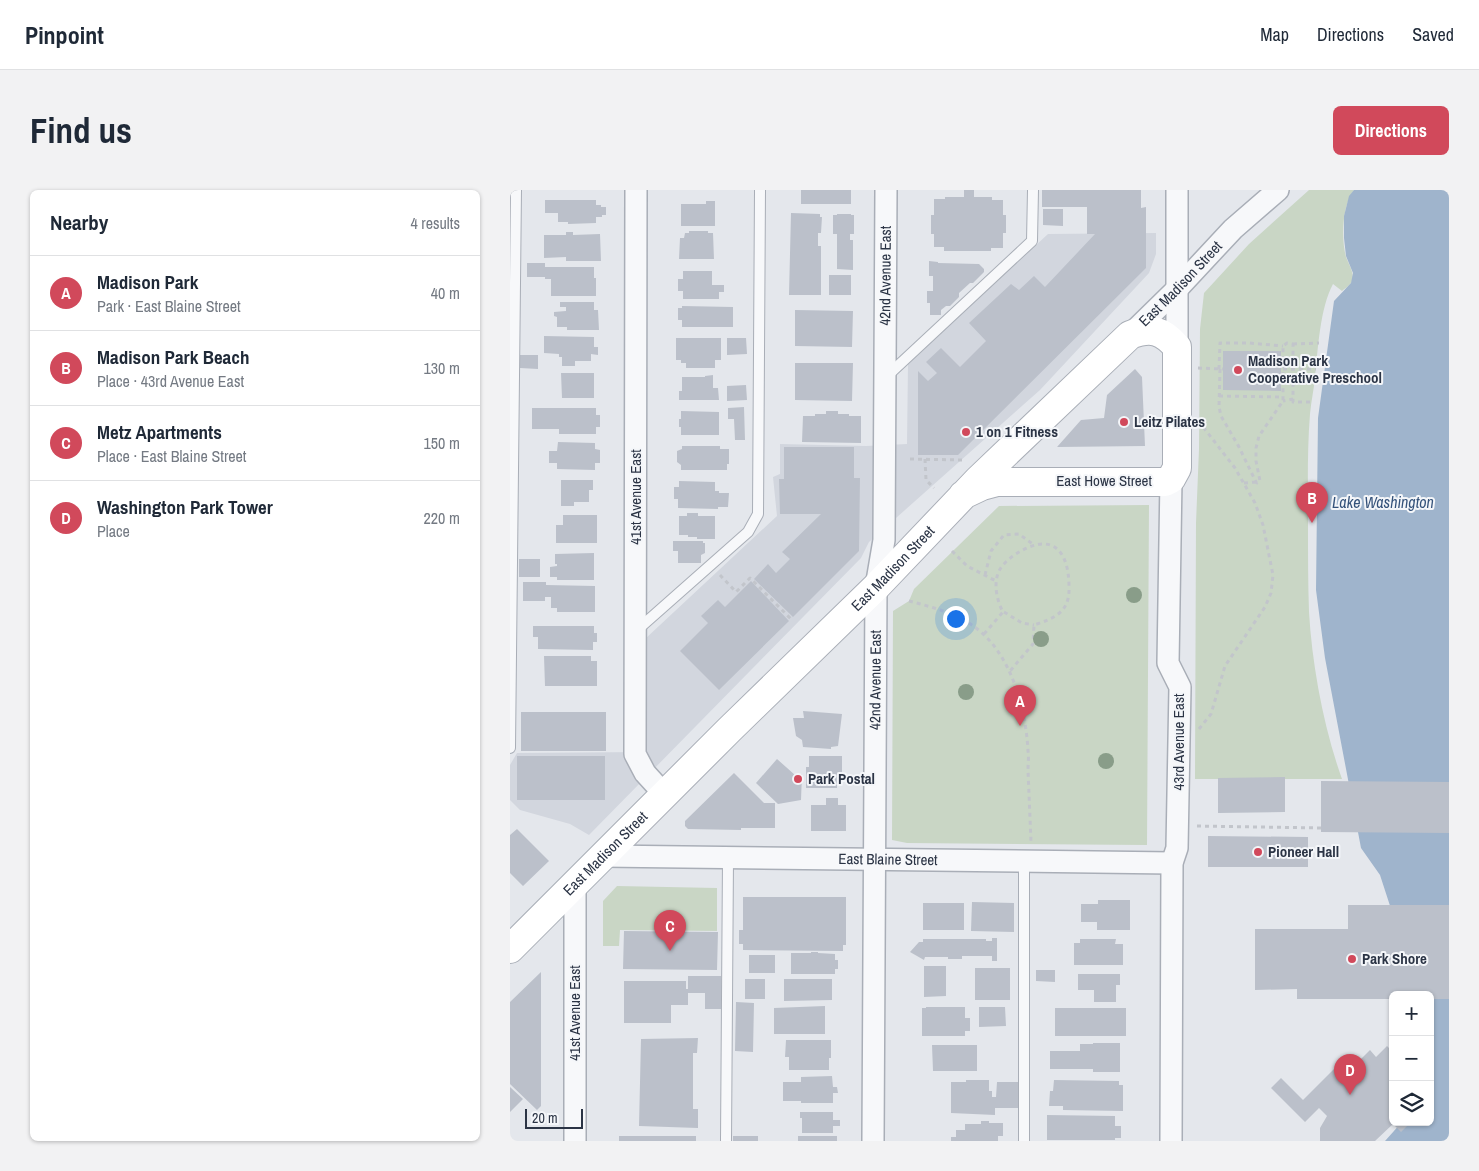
<!DOCTYPE html>
<meta charset="utf-8">
<style>
body{margin:0;font-family:"Archivo Narrow",sans-serif;background:#f2f2f3;color:#1f2937}
.controls{position:absolute;right:15px;bottom:15px;display:grid;overflow:hidden;border-radius:8px;box-shadow:0 1px 4px #0004}
.controls button{width:45px;height:45px;display:grid;place-items:center;padding:0;border:0;border-bottom:1px solid #e0e1e3;background:#fff;color:#1f2937;font:25px sans-serif}
.scale{position:absolute;left:15px;bottom:12px;width:58px;box-sizing:border-box;padding-left:5px;border:2px solid #2b3445;border-top:0;font-size:14px;line-height:18px;white-space:nowrap;color:#2b3445;-webkit-text-stroke:4px #f4f6f9;paint-order:stroke}
.you{position:absolute;left:445px;top:428px;width:18px;height:18px;margin:-12px;border:4px solid #fff;border-radius:50%;background:#1a73e8;box-shadow:0 0 0 8px #1a73e833}
.badge{display:grid;place-items:center;width:32px;height:32px;border-radius:50%;background:#d1495b;color:#fff;font-size:16px;font-weight:700}
.pin{position:absolute;translate:-50% -41px;filter:drop-shadow(0 1px 2px #0008)}
.pin::after{content:'';position:absolute;top:26px;width:18px;height:15px;background:inherit;clip-path:polygon(0 0,100% 0,50% 100%)}
.list{margin:0;padding:0;list-style:none}
h2{display:flex;justify-content:space-between;align-items:center;height:65px;margin:0;padding:0 20px;font-size:21px}
h2 small{font-size:16px;font-weight:400;color:#747a83}
.list li{display:grid;grid-template-columns:32px 1fr auto;gap:15px;align-items:center;box-sizing:border-box;height:75px;padding:0 20px;border-top:1px solid #e0e1e3}
.list b{display:block;font-size:19px;white-space:nowrap}
.list p{margin:0;font-size:16px;white-space:nowrap;color:#747a83}
.list em{font-size:16px;font-style:normal;color:#747a83}
.icon{flex:none;width:28px;height:28px;fill:none;stroke:currentColor;stroke-width:2;stroke-linecap:round;stroke-linejoin:round}
.map{position:relative;flex:none;width:939px;height:951px;overflow:hidden;border-radius:8px}
header{display:flex;align-items:center;gap:30px;box-sizing:border-box;height:70px;padding:0 25px;background:#fff;border-bottom:1px solid #e0e1e3}
header strong{font-size:24px}
nav{display:flex;gap:28px;margin-inline-start:auto;font-size:18px}
.intro{display:flex;align-items:center;justify-content:space-between;box-sizing:border-box;height:120px;padding:0 30px}
h1{margin:0;font-size:35px}
.button{padding:12px 22px;border-radius:8px;background:#d1495b;color:#fff;font-size:18px;font-weight:700}
main{display:flex;gap:30px;padding:0 30px}
aside{flex:1;background:#fff;border-radius:8px;box-shadow:0 1px 4px #0004}
.map>svg:first-child{display:block}
</style>
<header>
<strong>Pinpoint</strong>
<nav><a>Map</a><a>Directions</a><a>Saved</a></nav>
</header>
<div class="intro"><h1>Find us</h1><a class="button">Directions</a></div>
<main>
<aside>
<h2>Nearby<small>4 results</small></h2>
<ul class="list">
<li><span class="badge">A</span><div><b>Madison Park</b><p>Park · East Blaine Street</p></div><em>40 m</em></li>
<li><span class="badge">B</span><div><b>Madison Park Beach</b><p>Place · 43rd Avenue East</p></div><em>130 m</em></li>
<li><span class="badge">C</span><div><b>Metz Apartments</b><p>Place · East Blaine Street</p></div><em>150 m</em></li>
<li><span class="badge">D</span><div><b>Washington Park Tower</b><p>Place</p></div><em>220 m</em></li>
</ul>
</aside>
<div class="map">
<svg width="939" height="951" viewBox="0 0 939 951">
<rect width="100%" height="100%" fill="#e4e7ec"/>
<path fill="#d2d6de" d="M646,43V64L639,83L530,200L359,352L351,368L79,645L60,634L10,620L0,610V575L7,563L134,562L135,449L267,326L263,287L270,284V254L356,256L397,254L398,174L538,44Z"/>
<path fill="#c9d6c5" d="M799,0H844C832,15 831,49 836,67C839,75 846,85 841,93C839,96 834,99 832,101L823,94C810,118 808,159 805,187C804,199 801,212 800,224C797,261 798,301 798,338C798,366 798,394 799,422C802,475 814,539 832,589H685L686,333L689,259L690,139L694,103L739,54Z
M639,315L637,655L397,653L382,650L383,421L399,411L404,399L489,316Z
M107,696L207,698V741L110,740L109,756H93V711Z"/>
<path fill="#9fb4cc" d="M844,0H939V951H875L892,932H920V805H909L870,685L851,658L815,468L806,400L808,228L824,111L841,93L843,83L836,66L834,48V26L839,6Z"/>
<path fill="#bbc0ca" d="M291,0H341V14H291Z
M454,0H464V7H482V10H493V25H496V43H493V58H481V61H434V57H424V44H421V25H424V9H435V7H454Z
M532,0H631V18L636,17V78L448,265H408V181L418,191L427,183L416,172L431,158L450,177L476,151L459,133L501,94L509,100L524,86L535,97L585,44H577V17H532Z
M35,10H86V15H91V17H96V25H92V27H86V33L58,34V32H48V23H35Z
M196,11H205V36H171V14H196Z
M533,19H553V36L533,35Z
M281,23L310,24V27H312L311,43H308V56H311V105H279Z
M327,24H341V25H344V44H340V50H343V80L327,79V44H323V25H327Z
M179,41H198V43H203L204,69H169L170,48H174L175,43H179Z
M56,42H63V45L90,44L91,71H56V67L34,68V45H56Z
M419,71L428,72V73L469,74L474,79V82L463,93H460L449,103V107L440,116H436L431,120V125H420V113H417V101H423V86H419Z
M17,73H35V77H84V88H86V106H41V89H35V87H17Z
M173,81H202V95H214V102H209V109H173V101H168V89H173Z
M319,85H341V105H319Z
M50,112H84V120H88L89,140H57V137H47V127L44,126V122L56,121V117H50Z
M172,116L223,117V137H172V130H168V118H172Z
M285,120L343,121L342,157L285,156Z
M34,146L84,147V157H88V165L81,164V171H65V176H52V167H49V164L34,163Z
M166,148H211V170H205V178H176V173H171V170H166Z
M217,148H236L237,164L217,165Z
M713,161H771V201L713,200Z
M10,165H28V179L10,178Z
M285,173H343L342,211L285,210Z
M625,179L632,187L635,256L547,257L571,230L594,228L597,205Z
M51,183H84V208H52Z
M203,185V198H208L209,210H169V201H172V187H195V186Z
M236,195L237,210L217,211V196Z
M234,217L235,250H225L224,229H218V218Z
M22,218H86V225H90V237H86V244H49V239H22Z
M171,221L209,222V245H171V237H169V229H171Z
M316,221H328V224H339V226H351V253L292,252L293,226H305V224H316Z
M48,252L85,253V259L90,260V273H85V280L47,279V273H39V261H47Z
M172,256H210V259H219V274H217V280H171V275L167,272V261L172,259Z
M274,257H344V288H350L349,361L283,427L244,389L258,374L266,383L280,369L272,362L311,324H270L269,289H274Z
M51,290H83V300H79V312H64V316H51Z
M169,291L205,292V301H209V303H219L218,317H208V319L168,318V309H164V297H169Z
M177,323H188V326H205V349H187V347H178V345H169V326H177Z
M53,325H87V353H46V335H53Z
M163,351H193V353H195V363L191,365V373H168V361H163Z
M84,363V390H47V387H40V377L47,376V374H45V364Z
M9,369H30V387H9Z
M241,391L279,431L209,500L170,461L198,433L191,426L208,410L215,417Z
M13,392H36V395L85,396V422H47V418H41V407H35V411H13Z
M23,436H84V443H87V452H83V460L28,459V447H23Z
M34,466H81V471H87V496H35Z
M293,521L332,524L328,556L321,557V559L293,557L292,550L286,546L283,528H294Z
M11,522H96V561H11Z
M7,566H95V610H7Z
M299,566H332V589H327V598H296V577H299Z
M267,569L285,585L292,584L291,610L268,614L246,593Z
M224,583L254,613H265V638H231V640L178,639L175,636V631Z
M775,587V622L708,623V588Z
M811,591L939,592V643L811,642Z
M316,608H328V615H336V641H301V615H316Z
M7,639L39,671L13,696L0,683V645Z
M698,646L798,647V677H698Z
M233,707H336V755H333V761L233,760V754H229V740H233Z
M588,710H620V740H587V732H571V714H588Z
M462,712L504,713V742L461,741Z
M413,713H454V740H413Z
M838,715H939V809H920V805H883V809H787V799L745,800V739H838Z
M114,741L208,742L207,780L113,779Z
M482,748H487V771H482V766H452V769H438V767H415L414,770L400,762L409,752H413V749H476V751H482Z
M570,749H606L605,754H613V775H564V753H570Z
M301,762H308V763L325,764V770H328V779H325V784H281V763H301Z
M239,765H265V783H239Z
M414,776H436V806L414,807Z
M465,778H500V810H465Z
M526,780H545V792L526,791Z
M31,782V916L27,920L0,894V812Z
M568,784H610V795H606V812H584V800H568Z
M178,786H211V819H195V803H178V815H161V833H114V791H176V799H178Z
M235,789H255V809H235Z
M274,789H322V810L274,811Z
M226,812L244,813L243,862L225,861Z
M315,816V844H264V818Z
M416,817H455V828H460V841H455V846H412V818H416Z
M469,817H495L496,836L469,837Z
M545,818H616V846H545Z
M188,848L187,863H183V919H188V938L129,936L131,849Z
M276,850H321V868H319V880H279V867H275Z
M583,853H610V882H583V879H540V861H570V854H583Z
M422,855H467V881H423Z
M877,856L883,862V932H901L891,942L883,934L865,951H810V938L817,926L809,918L795,932L761,898L771,888L793,910L829,874L838,882L860,860L866,867Z
M322,886L323,897H327L328,903H323V913H291V911H273V892H291V887Z
M456,890H479V901H482V907H486L487,892H509V918H485V925L441,923V892H456Z
M544,890L609,891V895H613V921L553,920V916H539L540,901H543Z
M0,897L13,909L0,922Z
M290,922H323V930H330V936H323V943H292V928H290Z
M537,925L605,926V936H611V948H605V950H537Z
M471,931H479V933H493V946H488V951H441V947H446V940H455V934H471Z
M109,946H186V951H109Z
M223,946H248V951H223Z
M288,946H327V951H288Z"/>
<g fill="none" stroke-linecap="round" stroke-linejoin="round">
<defs>
<path id="lane" d="M376,187L522,51L523,0
M126,441L238,342L248,324L250,0
M0,558L6,0
M216,951L218,669
M514,951V672"/>
<g id="street">
<path d="M126,0L125,564L135,583L155,605"/>
<path id="s1" d="M620,145L667,99L723,39L768,0"/>
<path d="M667,157V0"/>
<path d="M661,289L658,473L670,497L667,658L662,673L661,951"/>
<path id="s2" d="M93,666L662,673"/>
<path d="M65,695V951"/>
<path id="s3" d="M363,951L366,397L374,350L376,0"/>
</g>
<g id="secondary">
<path id="s4" d="M0,759L220,539L366,397L468,290L620,145C641,137 652,140 667,157V278L661,289L655,292H487L472,296L453,305"/>
</g>
</defs>
<use href="#lane" stroke="#a9aeb7" stroke-width="12"/>
<use href="#street" stroke="#a9aeb7" stroke-width="24"/>
<use href="#secondary" stroke="#a9aeb7" stroke-width="30"/>
<path stroke="#c2c5cb" stroke-width="3" stroke-dasharray="4 4" stroke-linecap="butt" d="M783,154L809,153
M688,178L713,179
M709,179L710,153H739L773,156
M710,179L709,217L711,226L729,257L746,292L747,293L750,291L746,271V258L749,246L773,211V156L777,153L783,154V209L773,211
M773,179H806
M709,206L773,207
M783,209V212H802
M400,269L452,270
M415,269L416,290L424,298
M734,293L746,292
M442,361L457,376L486,391
M210,385L226,402L240,388L283,431
M475,385L481,361L494,345L509,344L524,355
M399,411C422,417 446,423 466,438C501,464 516,519 518,561C519,567 518,574 518,580C519,604 520,628 521,652
M494,422L512,433L524,435
M474,444L493,422C487,411 483,394 489,381C493,373 503,365 511,361C545,342 559,364 559,397C560,422 545,428 524,435L523,454L500,481
M689,539L701,524L715,476L755,417L761,403L763,385L753,335L745,313L725,278L690,233
M687,636L811,638"/>
<use href="#lane" stroke="#f7f8fa" stroke-width="10"/>
<use href="#street" stroke="#f7f8fa" stroke-width="21"/>
<use href="#secondary" stroke="#fff" stroke-width="28"/>
</g>
<g fill="#899d89">
<circle cx="624" cy="405" r="8"/>
<circle cx="531" cy="449" r="8"/>
<circle cx="456" cy="502" r="8"/>
<circle cx="596" cy="571" r="8"/>
</g>
<g fill="#d1495b" stroke="#f4f6f9" stroke-width="2">
<circle cx="728" cy="180" r="5"/>
<circle cx="614" cy="232" r="5"/>
<circle cx="456" cy="242" r="5"/>
<circle cx="288" cy="589" r="5"/>
<circle cx="748" cy="662" r="5"/>
<circle cx="842" cy="769" r="5"/>
</g>
<g text-anchor="middle" stroke-width="4" stroke-linejoin="round" paint-order="stroke">
<g font-size="15" fill="#2b3445" stroke="#f4f6f9">
<text dy="5" stroke="none"><textPath href="#s3" startOffset="866">42nd Avenue East</textPath></text>
<text dy="5" stroke="none"><textPath href="#s1" startOffset="72">East Madison Street</textPath></text>
<text x="594" y="296">East Howe Street</text>
<text transform="translate(126 307) rotate(-90)" y="5">41st Avenue East</text>
<text dy="5" stroke="none"><textPath href="#s4" startOffset="540">East Madison Street</textPath></text>
<text dy="5" stroke="none"><textPath href="#s3" startOffset="461">42nd Avenue East</textPath></text>
<text transform="translate(669 552) rotate(-90)" y="5">43rd Avenue East</text>
<text dy="5" stroke="none"><textPath href="#s4" startOffset="135">East Madison Street</textPath></text>
<text dy="5" stroke="none"><textPath href="#s2" startOffset="285">East Blaine Street</textPath></text>
<text transform="translate(65 823) rotate(-90)" y="5">41st Avenue East</text>
</g>
<g font-size="15" font-weight="bold" fill="#2b3445" stroke="#f4f6f9" text-anchor="start">
<text x="738" y="176">Madison Park<tspan x="738" dy="17">Cooperative Preschool</tspan></text>
<text x="624" y="237">Leitz Pilates</text>
<text x="466" y="247">1 on 1 Fitness</text>
<text x="298" y="594">Park Postal</text>
<text x="758" y="667">Pioneer Hall</text>
<text x="852" y="774">Park Shore</text>
</g>
<g font-size="16" font-style="italic" fill="#34527a" stroke="#f4f6f9">
<text x="873" y="318">Lake Washington</text>
</g>
</g>
</svg>
<div class="controls">
<button>+</button>
<button>−</button>
<button><svg class="icon" aria-label="layers" viewBox="0 0 24 24"><path d="M12 4l9 5-9 5-9-5zM3 14l9 5 9-5"/></svg></button>
</div>
<div class="scale">20 m</div>
<div class="you"></div>
<div class="pin badge" style="left:510px;top:536px">A</div>
<div class="pin badge" style="left:802px;top:333px">B</div>
<div class="pin badge" style="left:160px;top:761px">C</div>
<div class="pin badge" style="left:840px;top:905px">D</div>
</div>
</main>
